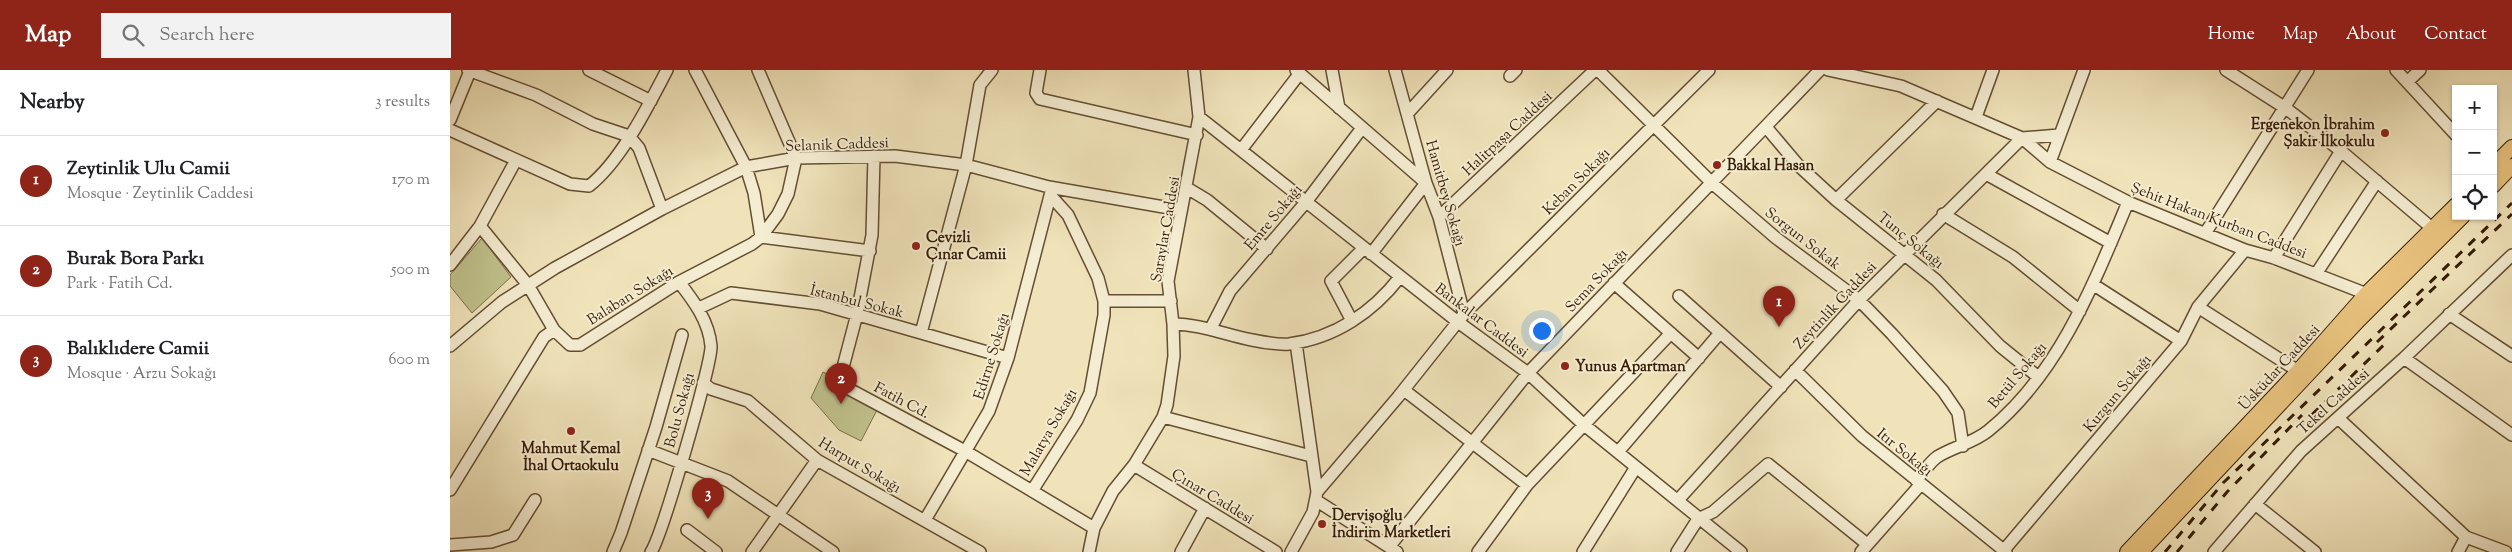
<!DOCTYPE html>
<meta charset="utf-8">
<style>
body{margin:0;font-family:"Sorts Mill Goudy",serif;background:#f2f2f2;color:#202124}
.controls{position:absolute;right:15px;top:15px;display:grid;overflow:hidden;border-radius:0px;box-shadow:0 1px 4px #0004}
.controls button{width:45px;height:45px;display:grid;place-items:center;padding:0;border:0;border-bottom:1px solid #e0e0e0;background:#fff;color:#202124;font:25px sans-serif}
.you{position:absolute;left:1091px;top:260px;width:18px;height:18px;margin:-12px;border:4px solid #fff;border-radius:50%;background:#1a73e8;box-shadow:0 0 0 8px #1a73e833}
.badge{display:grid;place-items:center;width:32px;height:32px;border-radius:50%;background:#8f2418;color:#fff;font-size:16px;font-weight:700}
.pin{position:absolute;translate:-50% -41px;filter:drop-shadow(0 1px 2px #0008)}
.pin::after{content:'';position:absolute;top:26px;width:18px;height:15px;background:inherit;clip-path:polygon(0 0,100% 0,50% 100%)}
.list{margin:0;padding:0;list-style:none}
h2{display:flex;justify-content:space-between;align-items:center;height:65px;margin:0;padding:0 20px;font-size:21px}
h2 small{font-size:16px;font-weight:400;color:#757577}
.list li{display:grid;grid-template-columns:32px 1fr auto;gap:15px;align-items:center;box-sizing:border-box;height:90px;padding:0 20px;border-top:1px solid #e0e0e0}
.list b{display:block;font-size:19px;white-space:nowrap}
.list p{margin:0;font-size:16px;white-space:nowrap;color:#757577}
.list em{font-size:16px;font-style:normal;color:#757577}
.icon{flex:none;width:28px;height:28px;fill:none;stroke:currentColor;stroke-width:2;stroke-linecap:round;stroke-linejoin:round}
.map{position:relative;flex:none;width:2062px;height:482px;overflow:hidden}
header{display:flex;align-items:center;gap:30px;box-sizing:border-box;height:70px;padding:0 25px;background:#8f2418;color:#fff}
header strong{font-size:24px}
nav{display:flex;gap:28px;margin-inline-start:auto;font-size:18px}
.search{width:350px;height:45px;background:#f2f2f2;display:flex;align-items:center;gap:12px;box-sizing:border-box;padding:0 18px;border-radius:0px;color:#757577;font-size:19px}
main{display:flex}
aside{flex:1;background:#fff}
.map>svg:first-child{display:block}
</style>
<header>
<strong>Map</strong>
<div class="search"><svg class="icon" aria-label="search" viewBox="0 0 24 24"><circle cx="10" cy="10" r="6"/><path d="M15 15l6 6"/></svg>Search here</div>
<nav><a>Home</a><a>Map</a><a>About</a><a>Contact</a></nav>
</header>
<main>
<aside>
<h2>Nearby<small>3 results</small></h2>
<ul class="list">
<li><span class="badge">1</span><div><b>Zeytinlik Ulu Camii</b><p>Mosque · Zeytinlik Caddesi</p></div><em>170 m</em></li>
<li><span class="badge">2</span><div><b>Burak Bora Parkı</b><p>Park · Fatih Cd.</p></div><em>500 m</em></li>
<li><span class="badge">3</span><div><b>Balıklıdere Camii</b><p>Mosque · Arzu Sokağı</p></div><em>600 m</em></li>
</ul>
</aside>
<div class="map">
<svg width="2062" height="482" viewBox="0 0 2062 482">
<rect width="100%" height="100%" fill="#f0e3ba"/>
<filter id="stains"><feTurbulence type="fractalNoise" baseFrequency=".004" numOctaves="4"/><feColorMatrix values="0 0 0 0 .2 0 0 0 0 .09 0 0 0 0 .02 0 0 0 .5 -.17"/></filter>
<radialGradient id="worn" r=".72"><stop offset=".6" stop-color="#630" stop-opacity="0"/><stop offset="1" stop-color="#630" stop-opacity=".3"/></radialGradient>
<path fill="#c0c18b" stroke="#7a6e48" d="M32,168L61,207L22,243L0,216V205Z
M373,302L388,310L394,322L427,340L411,371L389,360L361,328Z"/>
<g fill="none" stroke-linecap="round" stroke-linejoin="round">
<defs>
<path id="minor" d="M18,0L86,25L143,54L179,66L189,78L212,139
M139,0L201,31
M245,0L296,97L304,123L311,167L420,181
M590,0L586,23L590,29L747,65
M846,0L976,113L921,184
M882,0L889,38
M1148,0L1262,113L1326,168L1409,230L1442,264L1493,321L1508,343L1513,376
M1378,0L1451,16L1572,68L1600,92L1678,132L1795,180L1824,188L1922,226
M1776,0L1837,39L1891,81L1983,159
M1946,0L2006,65
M1060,6L1066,0
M1957,12L1970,0
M957,44L997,0
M749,47L1008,252L1078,303L1133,354L1291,482
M1526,47L1543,0
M0,50L20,1
M1316,57L1349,96L1386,130L1486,210L1550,276L1587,306
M0,60L120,114L139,116C171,91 198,36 217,0
M1572,68L1609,65
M791,80L850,3
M424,86L422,165L407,244L392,301L395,314L399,319L515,381L644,458
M1600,92L1634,0
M1536,104L1661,173
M737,118L757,130L817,179
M1386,130L1487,31
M1493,144L1563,187L1630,241
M989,147L1145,0
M30,156L78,215L104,260L120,275H130L229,212L302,174L311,167L328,144L338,124L346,88L308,0
M1756,162L1858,0
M1824,188L1891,81
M0,195L30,156L66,90
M1866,204L1927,111
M1164,213L1249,288
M1644,215L1731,271
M1229,226L1331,317
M654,231H721
M1748,237L1848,301
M249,238L281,223L370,234L558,288
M1014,244L1259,0
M1999,244L2062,286
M902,251L881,211L914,178
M723,254C751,254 775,265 802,270C812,272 829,275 839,274C885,268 923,242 950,207
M761,258L780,221L856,132L912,58
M471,263L516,95L530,15L542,0
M846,273L867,422
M0,276L52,232L105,198L212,139L296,97L346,88L445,86L516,95L599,117L731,140
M1954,288L2062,365
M1345,300L1412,366L1556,482
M253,313L261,319L298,331L367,390L530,482
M954,320L1077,415
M713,347L861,386
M1888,348L2016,467L2056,482
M198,380L278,411L383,482
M1168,382L1269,264
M684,395L826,482
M1466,410C1473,403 1479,393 1487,387C1503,377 1523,373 1538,361C1609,304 1644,213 1678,132
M0,420L94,267L104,260
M582,421L627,350L640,323L654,245V231L648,208L618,145L600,125
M1228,430L1409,230L1572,68
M867,431L947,482
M1805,434L1865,482
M475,450L539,341L558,288L602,118
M237,460L266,482
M0,475L41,472L63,465L85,430
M939,477L1078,303L1370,0
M1554,480L1731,271L1748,237L1795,180
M163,482L171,463L206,357L232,265
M201,482C212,466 262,293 261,276C259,251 243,230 229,212
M302,482L367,390
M639,482L644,458L663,421L684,395L713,347L717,335L724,286L723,254L718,211L749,47L744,0
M731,482L755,438
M841,482L863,442L867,422L948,327L1014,244L989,147L976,113L945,0
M1028,482L1077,415L1221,263
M1133,482L1186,397
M1227,482L1248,449L1263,442L1318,394L1417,474
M1411,482L1471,414
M1764,482L1851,381L1954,288L2062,185
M2008,482L2016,467"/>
<path id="major" d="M2043,96L2062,77
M2043,116L2062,96
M1677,482L1848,301L1916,224L2006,135
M1691,482L1909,250L2013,146"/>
</defs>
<use href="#minor" stroke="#644e32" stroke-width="14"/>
<use href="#major" stroke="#351c05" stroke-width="16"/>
<use href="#minor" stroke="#f5edd2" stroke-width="11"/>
<use href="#major" stroke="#e8c27d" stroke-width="14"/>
<path stroke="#351c05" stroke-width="3" stroke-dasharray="9 9" stroke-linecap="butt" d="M1927,272L2062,144
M1849,357L1939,270
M1715,482L1773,413L2062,133
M1727,482L1777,422L1852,345"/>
</g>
<g fill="#8f2418" stroke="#f5edd2" stroke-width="2">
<circle cx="1935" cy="63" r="5"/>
<circle cx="1267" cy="95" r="5"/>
<circle cx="466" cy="176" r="5"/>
<circle cx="1115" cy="296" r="5"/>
<circle cx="121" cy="361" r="5"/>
<circle cx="872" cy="454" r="5"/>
</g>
<g text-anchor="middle" stroke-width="4" stroke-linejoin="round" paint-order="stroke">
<g font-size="15" font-weight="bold" fill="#351c05" stroke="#f5edd2" text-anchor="start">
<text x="1925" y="59" text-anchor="end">Ergenekon İbrahim<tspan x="1925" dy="17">Şakir İlkokulu</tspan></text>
<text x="1277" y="100">Bakkal Hasan</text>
<text x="476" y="172">Cevizli<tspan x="476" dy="17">Çınar Camii</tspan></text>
<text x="1125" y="301">Yunus Apartman</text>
<text x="121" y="383" text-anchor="middle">Mahmut Kemal<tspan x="121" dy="17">İhal Ortaokulu</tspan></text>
<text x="882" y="450">Dervişoğlu<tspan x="882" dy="17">İndirim Marketleri</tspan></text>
</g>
<g font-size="15" fill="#351c05" stroke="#f5edd2">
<text transform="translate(1057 63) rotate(-43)" y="5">Halitpaşa Caddesi</text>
<text transform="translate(387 74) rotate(-2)" y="5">Selanik Caddesi</text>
<text transform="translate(1126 111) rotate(-45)" y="5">Keban Sokağı</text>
<text transform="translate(996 123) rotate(74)" y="5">Hamitbey Sokağı</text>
<text transform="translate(823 147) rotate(-50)" y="5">Emre Sokağı</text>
<text transform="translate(1769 150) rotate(21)" y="5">Şehit Hakan Kurban Caddesi</text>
<text transform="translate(715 159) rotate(-80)" y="5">Saraylar Caddesi</text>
<text transform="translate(1353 168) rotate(38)" y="5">Sorgun Sokak</text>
<text transform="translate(1461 170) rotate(39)" y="5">Tunç Sokağı</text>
<text transform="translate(1146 210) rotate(-46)" y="5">Sema Sokağı</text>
<text transform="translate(180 225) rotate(-32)" y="5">Balaban Sokağı</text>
<text transform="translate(407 231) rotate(14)" y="5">İstanbul Sokak</text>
<text transform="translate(1385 235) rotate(-47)" y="5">Zeytinlik Caddesi</text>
<text transform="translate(1032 250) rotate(37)" y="5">Bankalar Caddesi</text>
<text transform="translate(541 286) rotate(-73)" y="5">Edirne Sokağı</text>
<text transform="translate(1829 297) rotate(-47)" y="5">Üsküdar Caddesi</text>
<text transform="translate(1567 305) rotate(-50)" y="5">Betül Sokağı</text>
<text transform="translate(1667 323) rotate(-50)" y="5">Kuzgun Sokağı</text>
<text transform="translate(452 330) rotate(28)" y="5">Fatih Cd.</text>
<text transform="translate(1883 331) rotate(-42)" y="5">Tekel Caddesi</text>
<text transform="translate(229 340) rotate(-75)" y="5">Bolu Sokağı</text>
<text transform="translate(598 362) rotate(-60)" y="5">Malatya Sokağı</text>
<text transform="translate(1455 382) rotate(39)" y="5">Itır Sokağı</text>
<text transform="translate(410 395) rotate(31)" y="5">Harput Sokağı</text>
<text transform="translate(763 426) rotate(31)" y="5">Çınar Caddesi</text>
</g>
</g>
<rect width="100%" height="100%" filter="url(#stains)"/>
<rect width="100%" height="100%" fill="url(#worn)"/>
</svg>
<div class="controls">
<button>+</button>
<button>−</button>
<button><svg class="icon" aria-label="locate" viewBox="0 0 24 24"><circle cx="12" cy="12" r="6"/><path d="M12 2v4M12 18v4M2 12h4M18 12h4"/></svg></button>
</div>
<div class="you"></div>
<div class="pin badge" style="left:1329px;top:257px">1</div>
<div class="pin badge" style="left:391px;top:334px">2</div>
<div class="pin badge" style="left:258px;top:449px">3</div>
</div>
</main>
